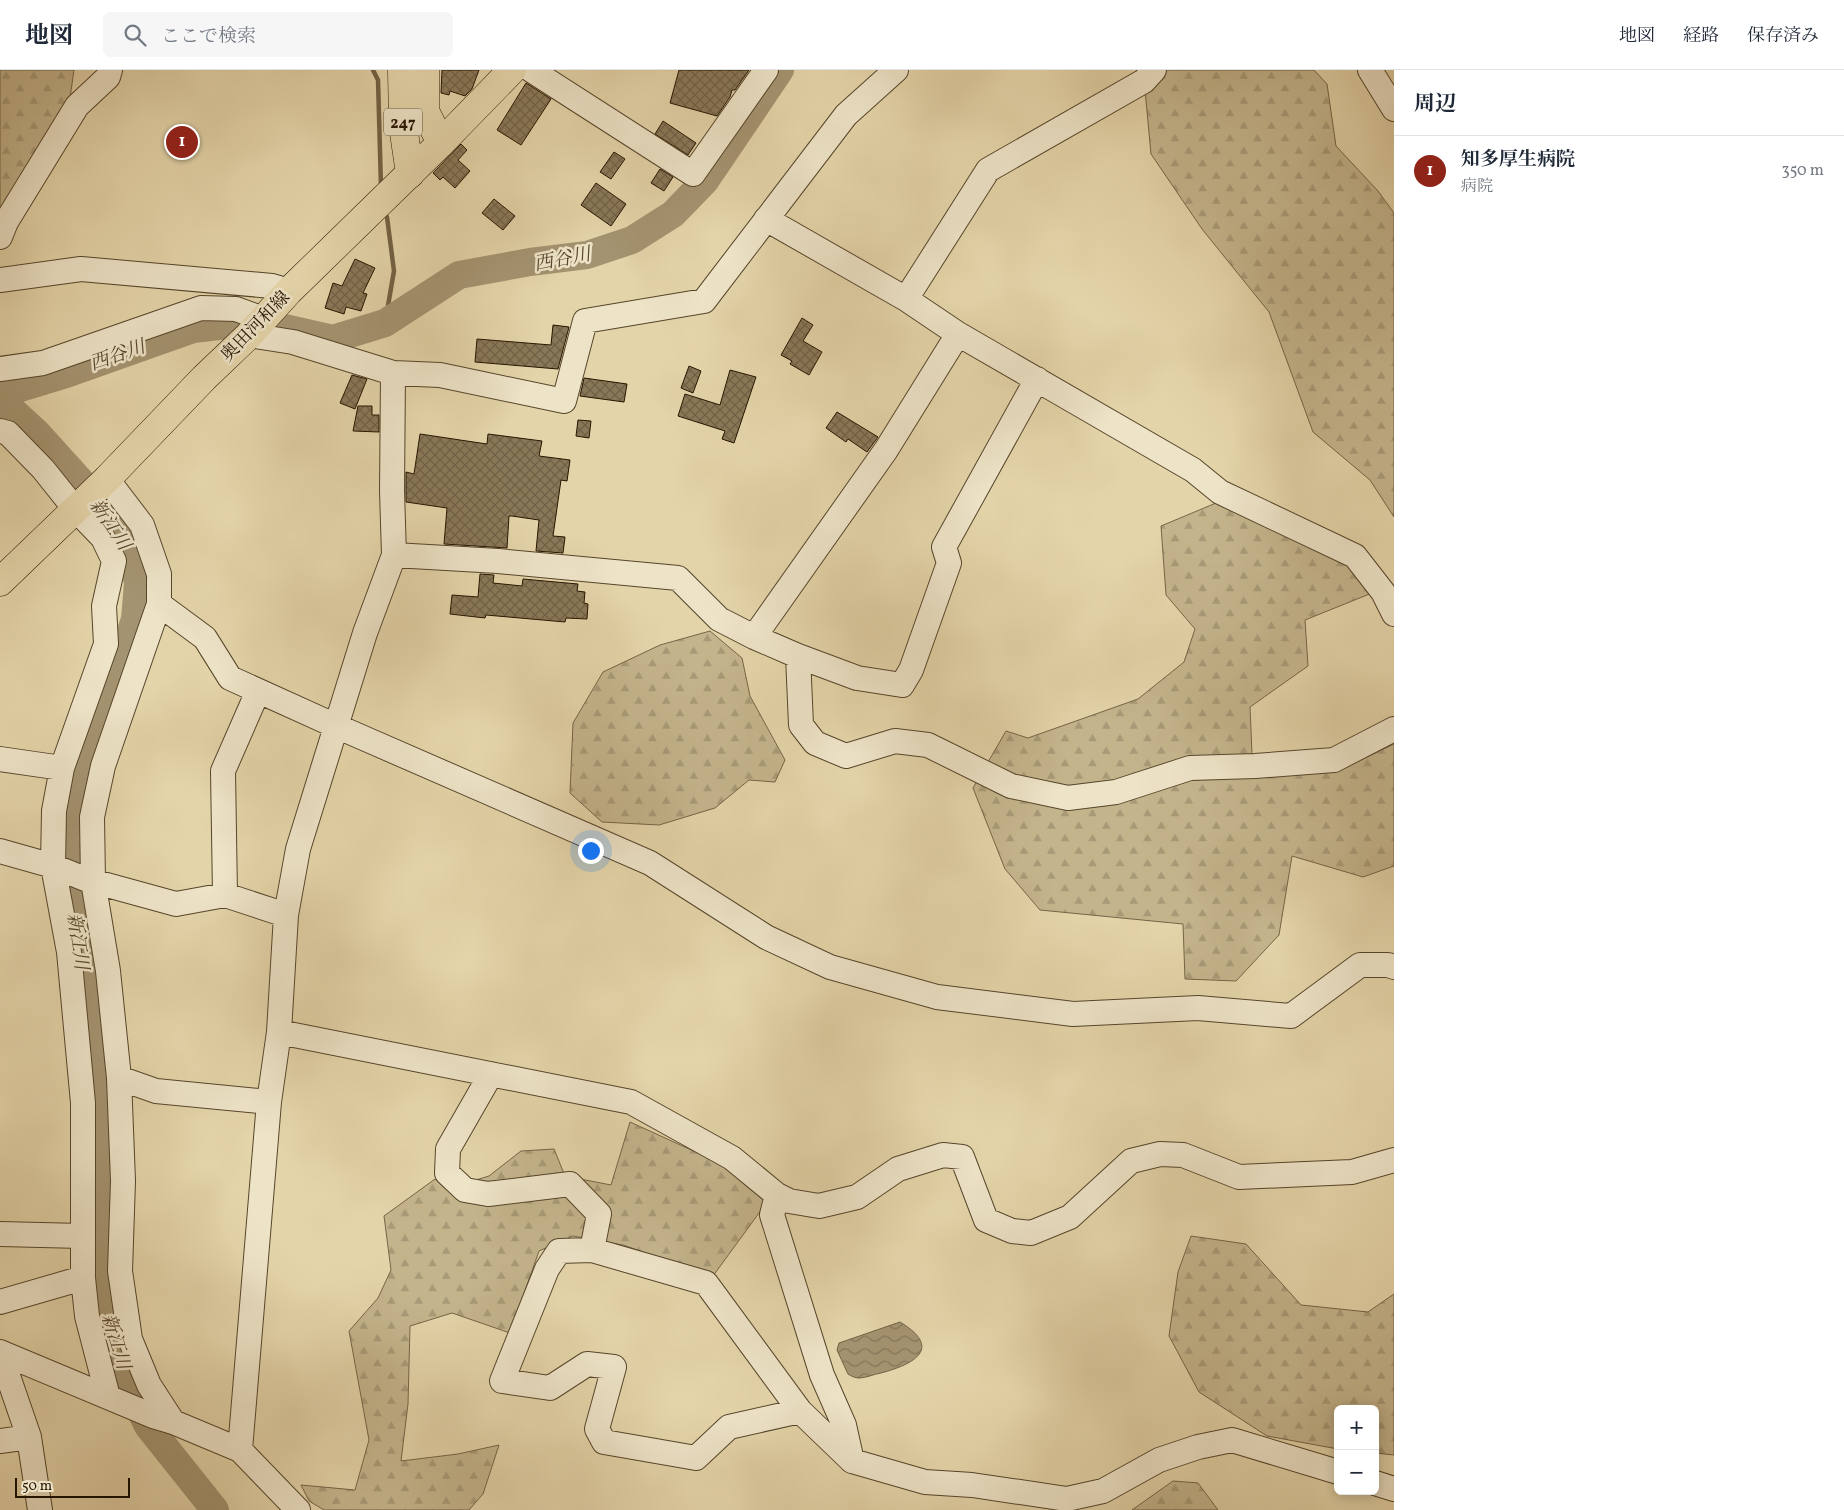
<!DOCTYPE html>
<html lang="ja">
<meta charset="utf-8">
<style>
body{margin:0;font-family:Vollkorn,"Noto Serif JP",serif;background:#f6f6f7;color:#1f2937}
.controls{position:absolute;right:15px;bottom:15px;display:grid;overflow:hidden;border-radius:8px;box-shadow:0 2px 12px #0003}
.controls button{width:45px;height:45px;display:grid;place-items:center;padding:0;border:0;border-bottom:1px solid #e0e1e3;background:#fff;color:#1f2937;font:25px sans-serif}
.scale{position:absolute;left:15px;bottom:12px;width:115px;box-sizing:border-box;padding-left:5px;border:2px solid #271500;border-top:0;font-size:14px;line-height:18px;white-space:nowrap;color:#271500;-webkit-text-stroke:4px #ede3c7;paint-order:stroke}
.you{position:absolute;left:590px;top:780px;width:18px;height:18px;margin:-12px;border:4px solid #fff;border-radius:50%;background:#1a73e8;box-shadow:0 0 0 8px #1a73e833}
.badge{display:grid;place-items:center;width:32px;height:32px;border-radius:50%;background:#8f2418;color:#fff;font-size:16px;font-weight:700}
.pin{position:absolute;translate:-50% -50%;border:2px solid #fff;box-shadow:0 1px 5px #0006}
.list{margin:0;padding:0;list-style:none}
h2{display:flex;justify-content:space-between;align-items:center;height:65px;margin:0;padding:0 20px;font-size:21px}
h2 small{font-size:16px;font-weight:400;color:#747a83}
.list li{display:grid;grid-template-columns:32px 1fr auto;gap:15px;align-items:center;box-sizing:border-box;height:70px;padding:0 20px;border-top:1px solid #e0e1e3}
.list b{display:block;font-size:19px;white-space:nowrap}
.list p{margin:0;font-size:16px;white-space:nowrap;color:#747a83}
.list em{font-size:16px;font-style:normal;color:#747a83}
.icon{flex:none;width:28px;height:28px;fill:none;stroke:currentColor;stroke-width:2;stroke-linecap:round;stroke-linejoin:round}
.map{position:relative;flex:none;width:1394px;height:1440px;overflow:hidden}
header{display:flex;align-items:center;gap:30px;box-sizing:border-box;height:70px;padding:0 25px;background:#fff;border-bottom:1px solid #e0e1e3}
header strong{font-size:24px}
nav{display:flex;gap:28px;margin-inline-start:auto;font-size:18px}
.search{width:350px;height:45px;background:#f6f6f7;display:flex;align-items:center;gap:12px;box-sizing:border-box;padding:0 18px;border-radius:8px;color:#747a83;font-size:19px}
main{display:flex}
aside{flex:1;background:#fff}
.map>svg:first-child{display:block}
</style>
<header>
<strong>地図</strong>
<div class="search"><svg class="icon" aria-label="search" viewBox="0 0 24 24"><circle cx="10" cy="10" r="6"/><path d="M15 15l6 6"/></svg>ここで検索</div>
<nav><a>地図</a><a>経路</a><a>保存済み</a></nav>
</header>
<main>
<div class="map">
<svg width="1394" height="1440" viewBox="0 0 1394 1440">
<defs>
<pattern id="forest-firs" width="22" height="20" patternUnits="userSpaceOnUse" patternTransform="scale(1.25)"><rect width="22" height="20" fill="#c4b48c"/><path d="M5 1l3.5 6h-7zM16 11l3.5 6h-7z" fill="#a89a77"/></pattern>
<pattern id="water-waves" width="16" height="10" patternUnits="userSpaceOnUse" patternTransform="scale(1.25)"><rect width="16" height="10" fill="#a49370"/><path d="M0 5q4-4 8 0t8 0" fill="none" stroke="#86775a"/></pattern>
<pattern id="building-cross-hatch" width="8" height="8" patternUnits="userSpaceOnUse" patternTransform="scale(1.25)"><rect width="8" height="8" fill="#897858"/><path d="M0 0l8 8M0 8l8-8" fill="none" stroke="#706146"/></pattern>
</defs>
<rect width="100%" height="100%" fill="#e4d4a9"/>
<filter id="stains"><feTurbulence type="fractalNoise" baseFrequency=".004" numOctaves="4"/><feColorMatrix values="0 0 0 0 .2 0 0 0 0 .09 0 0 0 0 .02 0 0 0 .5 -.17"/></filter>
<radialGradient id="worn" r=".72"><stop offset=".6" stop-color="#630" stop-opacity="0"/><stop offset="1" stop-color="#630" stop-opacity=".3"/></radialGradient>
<path fill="url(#forest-firs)" stroke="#766446" d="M0,0H74L70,28L0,141Z
M1164,0H1314L1327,14L1336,76L1378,121L1394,143V447L1370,410L1313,362L1269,242L1202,159L1151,84L1145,20Z
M1216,433L1345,493L1372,523L1305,550L1308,596L1250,637L1253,708L1337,701L1394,674V796L1363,807L1292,786L1279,865L1236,911L1185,909L1183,854L1040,840L1005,799L973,718L1006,661L1028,668L1138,629L1184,592L1195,559L1166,525L1161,456Z
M710,561L742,588L750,626L785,690L775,712L749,710L715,738L659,755L602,752L570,723L573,653L603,602L660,575Z
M630,1052L722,1094L770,1128L713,1206L623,1175L573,1166L539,1181L510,1263L452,1243L410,1256L408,1334L401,1391L458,1384L499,1375L483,1424L469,1440H324L309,1431L301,1415L355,1420L369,1370L349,1261L378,1228L391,1200L384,1146L435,1109L446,1119L489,1106L521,1081L554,1079L565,1106L611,1115Z
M1191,1166L1246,1174L1301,1235L1368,1242L1394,1224V1385L1375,1383V1339H1338V1379L1267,1366L1199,1322L1169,1266L1178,1202Z
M1173,1411L1198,1413L1218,1440H1132Z"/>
<path fill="url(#water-waves)" stroke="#726143" d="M900,1252C943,1278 915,1294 881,1303C874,1304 866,1308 859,1308C855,1308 851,1306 848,1304L837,1280L839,1273Z"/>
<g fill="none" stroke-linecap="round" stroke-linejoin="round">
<path stroke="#726143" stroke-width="4.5" d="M373,0L378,10L381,117
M385,253L394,201L387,147"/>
<path stroke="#a49370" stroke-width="28" d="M280,257L333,269L385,253L459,205L530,192L587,185L632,170L673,144L705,111L780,0
M0,324L66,304L193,259L237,254
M0,329L36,362L103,436L131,479L138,513L135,549L73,739L71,789L72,822L99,1005L103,1098L99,1209L133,1325L148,1356L215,1440"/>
</g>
<path fill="url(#building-cross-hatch)" stroke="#271500" d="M442,0H479L472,19L465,26L450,21L449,25L441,23Z
M679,0H749L735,20H732L730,27L717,46L670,33Z
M526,13L551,29L521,75L497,60Z
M663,51L696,73L688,85L655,64Z
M461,74L467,80L458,90L470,101L455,118L443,107L440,110L433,103Z
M614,82L625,89L611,109L600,102Z
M660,99L673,107L664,121L651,113Z
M596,113L626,134L611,156L581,135Z
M494,129L515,146L503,160L482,143Z
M355,189L375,198L363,223L367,224L361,241L346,237L344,244L325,238L333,213L342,216Z
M802,248L813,255L803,271L822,282L809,305L790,294L792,291L781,285Z
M553,255L569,257L558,299L475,292L477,269L551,275Z
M689,296L701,301L693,323L681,318Z
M730,300L756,307L734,373L722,369L725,361L678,346L685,324L720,335Z
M352,305L367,309L355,339L340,333Z
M584,308L627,314L624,332L580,326Z
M358,336H372V345H379V362L353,361Z
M837,342L878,367L867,382L848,369L846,372L826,358Z
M578,350L591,351L589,368L576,366Z
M420,364L487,374L488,364L542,371L539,386L570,390L567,411L561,410L553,466L565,467L563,483L536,481L539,450L512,446H509L507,478L444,474L447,438L406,432V402L414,404Z
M480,504L494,505L493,513L522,516L523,509L578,514L577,521L585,522L584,533L588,534L587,549L566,548L565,552L486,545L485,548L450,544L452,525L478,527Z"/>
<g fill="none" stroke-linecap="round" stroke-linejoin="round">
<defs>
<path id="minor" d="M531,0L693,104L766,0
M1370,0L1394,39
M766,149L906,229L958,264L1193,400L1220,422L1355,486L1383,522L1394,544
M0,167L6,152L77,36L108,7L110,0
M0,210L81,199L272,216L289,221
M906,229L988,100L1144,11L1154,0
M249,265L293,272L393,303L440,305L564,331L585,251L704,231L846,45L896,0
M0,299L43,293L201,238L236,239L263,249
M0,361L8,363L43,399L75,439L103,468L114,491L104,536L106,574L62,698L54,741L53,796L69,882L83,1033V1208L87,1246L108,1327
M107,409L142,455L159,504V534L205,568L230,608L336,656L650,793L766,867L830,897L937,927L1073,944L1198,938L1291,946L1360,895H1388L1394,897
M394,485L498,491L678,508L719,549L754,567L798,586L857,608L902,615L911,600L949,493L944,477L1037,309
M159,534L103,696L92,747L93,811L108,901L119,1008L123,1111L120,1201L130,1269L149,1315L173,1352
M754,567L886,380L958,264
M798,586L801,655L815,673L846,686L895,671L928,675L1011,716L1068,728L1116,722L1190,698L1255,696L1334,690L1394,659
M0,689L62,698
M0,781L53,796L85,809L176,834L225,825L286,845
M225,825L223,701L258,621
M279,962L631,1032L732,1088L777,1125L789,1131L819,1136L857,1127L898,1099L943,1085L962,1087L986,1150L1012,1161L1031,1163L1070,1147L1131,1091L1160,1084L1183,1085L1239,1107L1352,1102L1394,1090
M491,1004L448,1079L447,1103L465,1120L488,1124L570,1114L599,1144L592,1180
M119,1008L156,1021L269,1032
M777,1125L772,1145L822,1305L844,1355L852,1391L925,1412L972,1415L1067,1429L1103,1421L1159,1390L1198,1377L1232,1370L1338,1402
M0,1164L82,1166
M0,1232L83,1208
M0,1282L153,1346L173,1352L240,1380L298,1440
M0,1283L29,1367L40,1440
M800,1341L729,1357L696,1388L604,1372L597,1359L614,1297L587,1294L550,1318L502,1311L547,1199L559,1181L592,1180L706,1213L800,1341L852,1391
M0,1371L29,1367
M240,1380L269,1032L279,962L286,845L298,779L365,563L394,485L392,421L393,303
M1375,1413L1394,1419"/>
<path id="major" d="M0,512L107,409L204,308L249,265L289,221L441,73L512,0"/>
<path id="highway" d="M402,0L403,56L410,104
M425,0V41L441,73"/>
</defs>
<use href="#minor" stroke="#56452a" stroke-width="26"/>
<use href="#major" stroke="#271500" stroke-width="29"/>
<use href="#highway" stroke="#271500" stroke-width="29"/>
<use href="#minor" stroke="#ede3c7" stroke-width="24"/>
<use href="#major" stroke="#e4d4a9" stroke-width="28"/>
<use href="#highway" stroke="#e4d4a9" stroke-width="28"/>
</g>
<g text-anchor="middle" stroke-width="5" stroke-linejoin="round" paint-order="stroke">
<rect fill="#ede3c7" stroke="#62533c" stroke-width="1" x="384" y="38.5" width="38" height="27" rx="4"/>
<g font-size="16" font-weight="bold" fill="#271500">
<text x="403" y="58">247</text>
</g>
<g font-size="18" fill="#271500" stroke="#ede3c7">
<text transform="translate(255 256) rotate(-46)" y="6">奥田河和線</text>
</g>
<g font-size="19" font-style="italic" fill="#59472d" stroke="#ede3c7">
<text transform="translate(562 188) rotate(-11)" y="7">西谷川</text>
<text transform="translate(117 284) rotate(-19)" y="7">西谷川</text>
<text transform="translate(111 454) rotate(56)" y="7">新江川</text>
<text transform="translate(79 871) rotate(82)" y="7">新江川</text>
<text transform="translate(117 1271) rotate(73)" y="7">新江川</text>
</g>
</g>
<rect width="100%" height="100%" filter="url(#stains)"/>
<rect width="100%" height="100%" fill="url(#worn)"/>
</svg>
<div class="controls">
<button>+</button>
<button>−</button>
</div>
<div class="scale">50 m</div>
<div class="you"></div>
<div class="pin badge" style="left:182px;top:72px">1</div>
</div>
<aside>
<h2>周辺<small></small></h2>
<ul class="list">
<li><span class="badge">1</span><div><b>知多厚生病院</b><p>病院</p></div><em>350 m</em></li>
</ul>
</aside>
</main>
